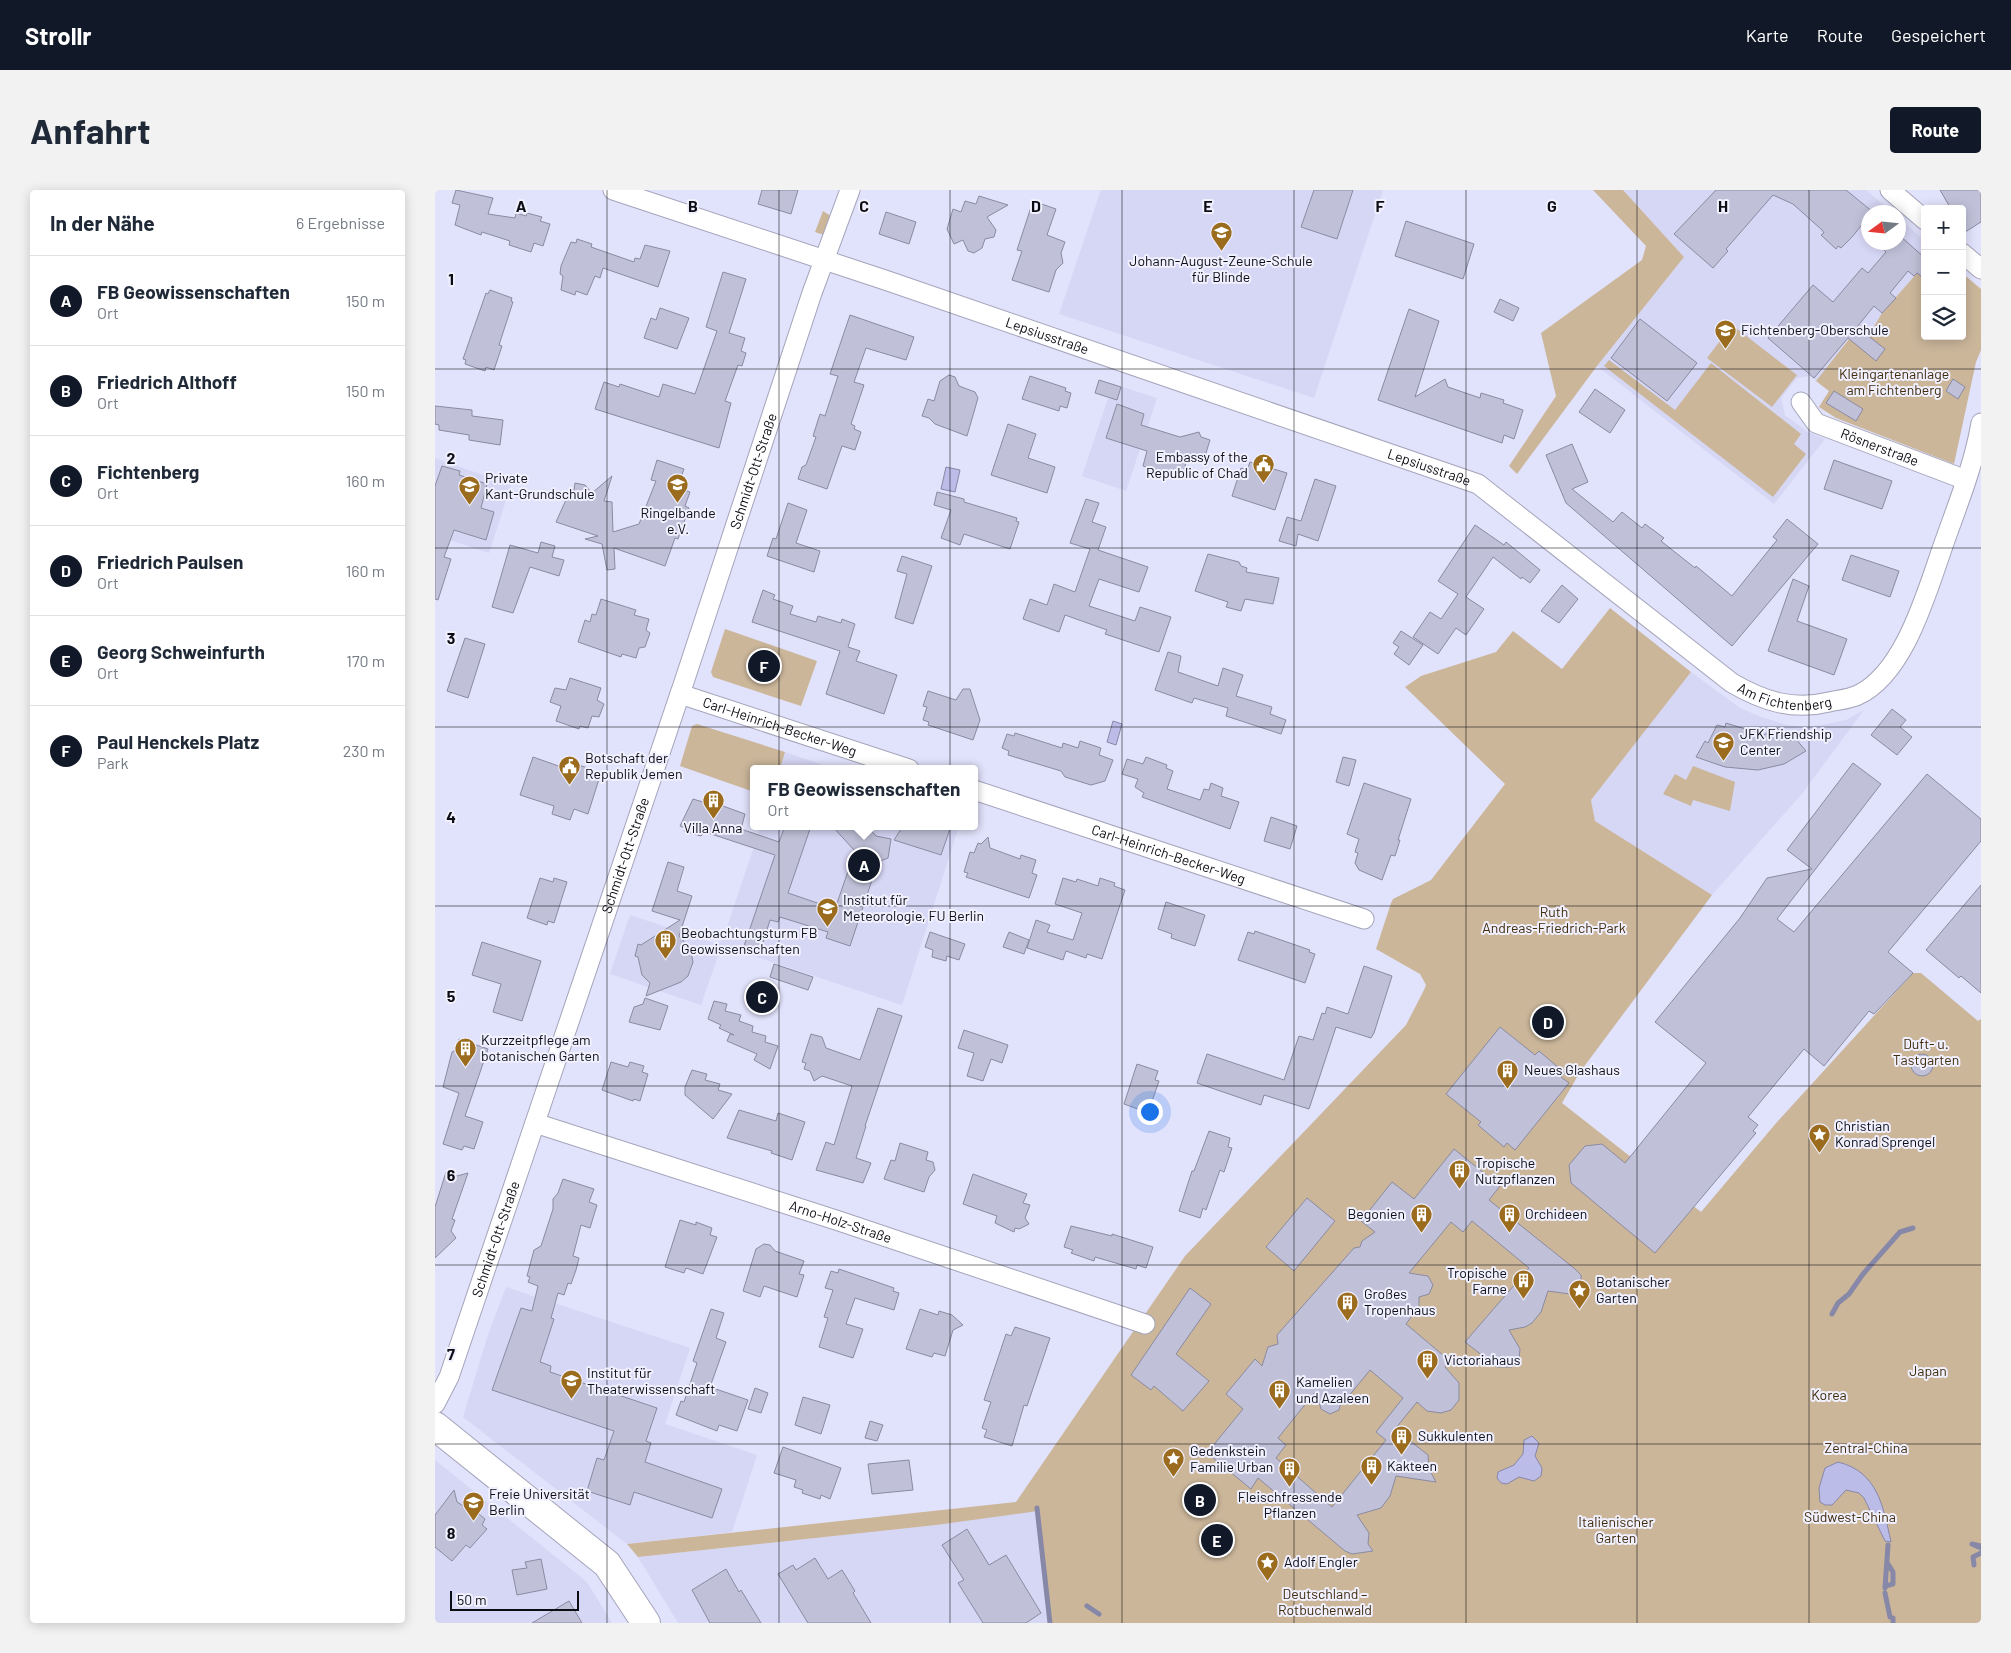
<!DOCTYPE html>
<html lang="de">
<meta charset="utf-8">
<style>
body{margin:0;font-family:Barlow,sans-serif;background:#f2f2f3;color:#1f2937}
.controls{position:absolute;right:15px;top:15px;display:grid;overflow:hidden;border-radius:5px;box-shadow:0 2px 12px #0003}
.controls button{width:45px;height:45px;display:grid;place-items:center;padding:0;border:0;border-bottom:1px solid #e0e1e3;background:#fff;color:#1f2937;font:25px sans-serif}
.compass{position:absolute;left:1426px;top:15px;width:45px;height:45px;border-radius:50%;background:#fff;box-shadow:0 2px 12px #0003;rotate:255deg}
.scale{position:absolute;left:15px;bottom:12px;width:129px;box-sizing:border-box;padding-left:5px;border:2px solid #0c0c14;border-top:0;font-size:14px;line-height:18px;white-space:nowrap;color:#0c0c14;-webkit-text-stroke:4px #f0f0ff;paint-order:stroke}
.you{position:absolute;left:714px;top:921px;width:18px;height:18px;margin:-12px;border:4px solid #fff;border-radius:50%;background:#1a73e8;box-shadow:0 0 0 8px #1a73e833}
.badge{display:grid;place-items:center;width:32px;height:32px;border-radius:50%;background:#111827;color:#fff;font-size:16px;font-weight:700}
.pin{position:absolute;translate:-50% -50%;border:2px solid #fff;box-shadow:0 1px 5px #0006}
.popup{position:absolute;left:315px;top:575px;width:228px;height:65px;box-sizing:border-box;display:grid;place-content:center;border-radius:5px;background:#fff;filter:drop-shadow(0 1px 4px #0005);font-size:16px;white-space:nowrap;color:#747a83}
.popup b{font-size:19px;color:#1f2937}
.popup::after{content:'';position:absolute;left:50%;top:100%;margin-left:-10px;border:10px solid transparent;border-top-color:#fff}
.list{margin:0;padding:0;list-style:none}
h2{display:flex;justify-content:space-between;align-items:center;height:65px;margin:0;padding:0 20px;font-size:21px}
h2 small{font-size:16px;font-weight:400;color:#747a83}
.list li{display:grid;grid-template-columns:32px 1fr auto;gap:15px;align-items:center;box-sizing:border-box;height:90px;padding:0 20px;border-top:1px solid #e0e1e3}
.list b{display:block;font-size:19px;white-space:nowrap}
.list p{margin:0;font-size:16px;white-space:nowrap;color:#747a83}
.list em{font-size:16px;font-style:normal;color:#747a83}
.icon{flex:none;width:28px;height:28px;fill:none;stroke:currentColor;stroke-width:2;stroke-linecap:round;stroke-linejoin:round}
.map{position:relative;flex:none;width:1546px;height:1433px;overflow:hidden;border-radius:5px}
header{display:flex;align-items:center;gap:30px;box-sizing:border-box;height:70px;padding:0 25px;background:#111827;color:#fff}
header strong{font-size:24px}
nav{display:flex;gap:28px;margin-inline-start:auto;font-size:18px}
.intro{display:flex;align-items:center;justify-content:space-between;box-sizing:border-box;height:120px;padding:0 30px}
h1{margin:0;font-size:35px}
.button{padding:12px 22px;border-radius:5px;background:#111827;color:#fff;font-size:18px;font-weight:700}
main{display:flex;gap:30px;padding:0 30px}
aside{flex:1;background:#fff;border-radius:5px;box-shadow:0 2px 12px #0003}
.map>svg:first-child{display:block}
</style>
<header>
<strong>Strollr</strong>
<nav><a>Karte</a><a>Route</a><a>Gespeichert</a></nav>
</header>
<div class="intro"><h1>Anfahrt</h1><a class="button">Route</a></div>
<main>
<aside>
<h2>In der Nähe<small>6 Ergebnisse</small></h2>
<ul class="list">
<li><span class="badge">A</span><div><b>FB Geowissenschaften</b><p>Ort</p></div><em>150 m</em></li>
<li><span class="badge">B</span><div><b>Friedrich Althoff</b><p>Ort</p></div><em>150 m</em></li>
<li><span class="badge">C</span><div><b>Fichtenberg</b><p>Ort</p></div><em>160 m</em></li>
<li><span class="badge">D</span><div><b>Friedrich Paulsen</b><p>Ort</p></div><em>160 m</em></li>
<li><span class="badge">E</span><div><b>Georg Schweinfurth</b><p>Ort</p></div><em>170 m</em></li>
<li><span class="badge">F</span><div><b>Paul Henckels Platz</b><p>Park</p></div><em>230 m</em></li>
</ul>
</aside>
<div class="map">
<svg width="1546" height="1433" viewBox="0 0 1546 1433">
<rect width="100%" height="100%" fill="#e1e2fb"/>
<path fill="#d6d6f5" d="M666,0H948L879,208L624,124Z
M1188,0H1431L1457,22H1434V52H1464V28L1490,51V74L1447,123L1435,143L1424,135L1381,191L1375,186L1362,188L1346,208L1350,225L1373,242L1390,249L1339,314L1162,176L1249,67Z
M678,194L722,208L691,301L647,286Z
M0,268L76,295L54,363L0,345Z
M1256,482L1305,518L1326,527L1352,535L1368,537L1387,535L1411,530L1429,520L1366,605L1277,705L1160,631L1156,610Z
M350,562L400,579H345Z
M326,636H524L467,815L291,757L285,760L266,815L175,784L195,725L282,754L288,749Z
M71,1097L255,1158L230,1234L322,1265L297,1342L192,1354L28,1227L52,1148Z
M0,1270L152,1392L177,1433H0Z
M604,1320L616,1433H243L203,1367L501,1335Z"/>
<path fill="#cbb69a" d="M1158,0H1188L1249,67L1162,176L1082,284L1074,276L1121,206L1106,143L1207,70L1211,56Z
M388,21L396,26L392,46L380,42Z
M1490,74V146H1527V83L1546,99V160L1541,172L1519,274L1401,228L1384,217L1394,201L1381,191L1425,135L1435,143L1447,123Z
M1297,135L1362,185L1337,217L1272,168Z
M1174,170L1240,220L1276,173L1366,244L1359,254L1371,264L1338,307L1169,176Z
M1175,418L1256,482L1156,610L1160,631L1277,705L1145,882L1127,913L1266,1022L1342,932L1478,783H1486L1543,831L1546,829V1433H616L603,1321L501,1335L203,1367L192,1354L581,1312L750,1066L971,835L989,800L991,795L985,784L941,759L956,713L958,709L996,690L1070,594L970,497L986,486L1061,462L1078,441L1127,479Z
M290,439L382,471L366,516L278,487L276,482Z
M262,534L350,562L345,579H319V602L245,576L257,536Z
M1258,576L1300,592L1295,621L1258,610L1256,616L1228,604L1240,584L1251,590Z"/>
<path fill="#bcbce8" stroke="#8787a8" d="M511,277L525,280L520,302L506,299Z
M678,531L687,534L681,555L672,552Z
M1097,1246L1104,1253L1100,1266L1107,1278L1106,1286L1099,1291L1084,1287L1072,1294L1066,1293L1062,1288L1063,1282L1079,1275L1088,1264L1089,1250Z
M1403,1272C1443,1282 1448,1316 1456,1352L1450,1351L1429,1308L1424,1303L1411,1300L1397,1315H1390L1385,1312L1384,1298L1390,1278Z"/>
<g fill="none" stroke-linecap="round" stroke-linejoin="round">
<path stroke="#8787a8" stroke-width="5" d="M1397,1124L1403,1113L1414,1104L1428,1084L1465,1042L1478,1038
M602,1318L615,1433
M1546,1356L1537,1354L1546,1358
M1539,1375L1538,1367L1546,1363
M1450,1396L1458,1394V1382L1453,1374
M1450,1398L1453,1355
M1450,1403L1455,1427
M652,1416L664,1424
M1458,1428V1433"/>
</g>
<path fill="#c0c1d9" stroke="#8a8aa1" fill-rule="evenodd" d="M21,0L58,8L53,24L80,28L81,23L91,26L92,23L107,27L105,31L115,34L108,56L99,53L96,62L74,55L75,51L47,42L46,45L20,35L25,15L17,13Z
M327,0H363L356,24L323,14Z
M879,0H918L902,49L866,37Z
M1281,0H1411L1438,22H1434V26L1417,47L1406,58L1403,56L1401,59L1386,45L1389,43L1387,40L1358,14L1338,5L1291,59L1293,61L1278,78L1239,44Z
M1505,0H1546V32L1527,44V19H1516Z
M544,6L573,15L552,27L561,40L559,47L550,49L547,58L539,63L533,61L528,50L519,54L512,39L518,19L526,22L530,11L541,14Z
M598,11L621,19L612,45L630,52L626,63L628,73L621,80L614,102L577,90L587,61L582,60Z
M451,22L481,32L474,54L444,44Z
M971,31L1039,54L1028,89L960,66Z
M1464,45L1490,68V89L1482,83L1479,86L1473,81L1455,103L1461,108L1447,123L1439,116L1422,137L1450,159L1441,171L1413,148L1379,188L1333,148L1378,95L1398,112L1427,78L1433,83L1451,62L1440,52H1464Z
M142,49L157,54L156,57L199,72L200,68L205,69L210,55L235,61L223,97L168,78L165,88L160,86L152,105L141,101L140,105L126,100L128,86L125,84L126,76L136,52L141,53Z
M288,82L311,89L294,143L310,148L306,161L311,163L307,176L303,175L290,211L296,213L284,258L160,219L169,192L184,197L185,194L224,207L228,194L260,204L282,141L271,137Z
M55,100L77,108L76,111L78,112L64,155L67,156L59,180L51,177L50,181L30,174L31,170L28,169L51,103L53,104Z
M1065,109L1084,118L1078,131L1059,122Z
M225,118L254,128L242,159L209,148L216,128L221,130Z
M974,119L1004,131L980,207L1010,189L1013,197L1045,208L1046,203L1069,210L1068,213L1088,220L1079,249L1069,245L1067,253L943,210Z
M415,125L479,147L471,170L431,158L419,192L429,195L416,234L420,236L419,239L426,242L420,260L407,256L392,299L363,289L367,277L371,275L381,247L378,246L385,224L390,226L403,186L395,184Z
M1205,129L1262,173L1232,211L1176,168Z
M514,185L520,187L524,196L540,202L543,208L532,246L500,234L494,228L487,226L493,209L499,211L505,191Z
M595,186L631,198L630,201L636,203L632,218L625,216L624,221L587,209Z
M1518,189L1530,197L1523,209L1511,201Z
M664,190L686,197L682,210L660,203Z
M1160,199L1190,220L1175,243L1144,222Z
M1399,201L1428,219L1421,231L1391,213Z
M682,214L709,224L706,235L745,247L764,242L766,247L775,250L770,266L751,271L748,289L708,276L712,261L671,248Z
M0,216L37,220V226L68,230L65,255L34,250V245L4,240V235L0,234Z
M573,234L601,244L593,268L620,277L612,303L556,285Z
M1137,254L1153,292L1137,299L1178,332L1187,322L1207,338L1210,334L1229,348L1226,351L1260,378L1261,376L1297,406L1342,350L1338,347L1352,329L1383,354L1297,456L1131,313L1111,265Z
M222,270L249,279L242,298L255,302L250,316L254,318L243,349L240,348L230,376L179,358L180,379L172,380L167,354L150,349L163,346L121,332L135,301L139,300L140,293L150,295L157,303L177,286L169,311L177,312L178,342L204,334L221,291L216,290Z
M1399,270L1457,291L1447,319L1389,299Z
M815,272L852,283L840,320L797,306L806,278L812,280Z
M7,276L25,281L24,285L52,294L46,318L59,322L51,350L19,340L9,367L16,369L3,410L0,409V296Z
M880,289L901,296L883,351L863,344L861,356L844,351L852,327L866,331Z
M502,302L529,309V312L582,328L581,331L584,332L575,359L529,344L525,355L506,348L516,320L499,315Z
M651,309L664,313L657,332L671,337L663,360L713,377L704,402L664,389L654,416L700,431L705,417L736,427L724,462L670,444L672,440L630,425L624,442L588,429L595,409L612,415L619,394L640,402L655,359L635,353Z
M353,313L372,320L361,353L385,361L379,382L332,366L338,348L341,349Z
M1040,335L1069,355L1071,352L1105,380L1095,393L1087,387L1086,389L1058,367L1031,407L1049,419L1031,445L1021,438L1003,464L978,447L995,422L1006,429L1023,404L1003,391Z
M106,352L120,356L117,367L129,370L124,386L95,377L78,423L57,417L75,355L103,363Z
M773,364L804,372L806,376L812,378L811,382L844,388L838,414L810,409L806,421L791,417L793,412L760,401Z
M1416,365L1464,381L1455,407L1407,390Z
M467,366L497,376L478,434L460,428L472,384L462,381Z
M1358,389L1374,396L1362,431L1412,449L1399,485L1333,461Z
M1127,395L1143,409L1124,433L1106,421Z
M328,400L340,405L338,409L358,416L355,424L381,432L383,426L406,433L407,429L420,434L413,457L425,461L421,471L462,485L449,524L391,504L405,461L317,432Z
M166,409L201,420L199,425L214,429L211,440L215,443L210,457L204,458L201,468L187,464L186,467L143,452L150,430L155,432L157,424L161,425Z
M966,441L988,455L974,475L959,464L964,457L958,453Z
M30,448L50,454L33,508L12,501Z
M733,462L746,466L743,482L783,496L788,478L808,485L801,506L837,517L835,524L851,530L846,544L791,526L793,518L759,508L757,513L720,500Z
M135,488L166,498L162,510L169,514L164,527L157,526L153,538L145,536L144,539L121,531L126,516L115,512L120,498L131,500Z
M528,499H535L545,530L538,550L493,535L494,532L488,530L492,517L488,516L493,501L521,510Z
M1457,519L1471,530L1465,537L1477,547L1462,565L1436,545Z
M1291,533L1329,545L1339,538H1342L1355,551L1360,548L1371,561L1349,574L1323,580L1290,577L1261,567L1270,551L1273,553L1282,535L1290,537Z
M580,543L627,558L628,553L643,558L645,551L666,558L664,565L678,570L670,591L656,595L630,587L626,581L573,565L574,561L567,558L572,544L579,546Z
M98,567L132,579L134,572L153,578L151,585L164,589L153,624L139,619L135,630L117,624L119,616L85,605Z
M711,567L732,575L731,578L738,581L732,599L765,610L769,599L774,600L776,593L788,598L786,606L804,612L795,639L707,607L709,603L700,597L703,589L687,584L692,569L708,574Z
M908,567L921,570L914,596L901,592Z
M1418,573L1446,594L1342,729L1359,742L1492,584L1546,629V651L1453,762L1478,783L1439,824L1434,821L1389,876L1369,859L1313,927L1323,935L1318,941L1321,943L1220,1063L1136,993L1134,975L1150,956L1167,954L1190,973L1271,873L1220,832L1305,728L1332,688L1377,679L1352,660Z
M929,593L976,609L963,650H965L960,666L956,665L947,690L924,680L920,673L923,663L920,662L924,649L912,644Z
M284,607L288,616L310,624L306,639L344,652L350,636H376L353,703L400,719L420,661L397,636H432L441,646L456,649L453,668L443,672L415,756L391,748L393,742L345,727L343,732L335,730L325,762L309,756L340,665L270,642L266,646L249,641L250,638L245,636L258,609L268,612L270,608L277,611Z
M836,627L862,636L855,659L829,651Z
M468,636H516L506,665L459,650Z
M553,647L555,658L585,669L586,665L601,670L597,683L602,685L594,708L531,687L533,683L529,682L535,662L539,663L543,653L546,654Z
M233,672L249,677L242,701L257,706L244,746L255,758L258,772L253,786L246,792L211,806L215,793L207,785L203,767L200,766L203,754L206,755L245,730L217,721Z
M105,688L118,692L119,688L132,692L119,733L113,731L112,735L92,728Z
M628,688L641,692L642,689L663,696L665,688L680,693L679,696L690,700L667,769L652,764L651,768L631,761L628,770L592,758L601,730L615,735L612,742L638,750L647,723L620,714Z
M1546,695V803L1526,786L1524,788L1491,760Z
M731,712L770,725L760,756L736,748L737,744L723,739Z
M820,741L875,760L874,762L880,764L870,793L803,770L813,742L819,744Z
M495,742L530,754L524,770L512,766L511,771L497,767L498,760L490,757Z
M574,742L594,750L589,764L568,757Z
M47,752L106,771L87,831L58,822L66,794L37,785Z
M339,774L378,787L373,800L335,787Z
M929,776L957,786L939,843L936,848L901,837L874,919L829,905L826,915L762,893L772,864L849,890L864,846L878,850L887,823L890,824L892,817L913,824Z
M210,808L233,816L225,840L194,832L199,817L208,814Z
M279,811L292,814L290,821L306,825L304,831L318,836L317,842L331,846L330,852L343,856L335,879L319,870L322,864L292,851L295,844L299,845L284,838L286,835L273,829Z
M443,818L467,826L430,936H431L421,968L436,973L428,993L381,980L391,952L399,955L417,896L387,886L379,891L375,881L369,879L371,873L367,872L376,844L387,847L391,858L425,870Z
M1065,837L1100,865L1104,861L1130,883L1126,887L1134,893L1080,960L1072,953L1069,957L1043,935L1046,932L1011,904Z
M529,840L573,855L567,873L556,869L548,891L532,886L539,863L523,858Z
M24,849L53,859L30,926L48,932L39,959L29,956L27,960L8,954L24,903L8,897L17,862L21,860Z
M1476 875a11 11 0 1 1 22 0a11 11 0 1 1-22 0Z
M176,872L193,877L195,872L209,876L207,882L213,884L205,911L199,909L198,911L167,900Z
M702,874L723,881L720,890L724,891L716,914L714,913L711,922L689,914Z
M257,880L272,884L270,890L285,894L283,900L297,904L278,929L250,905V897Z
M304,920L341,931L343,923L370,932L357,970L336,963L337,961L292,948Z
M774,941L795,948L793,957L797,958L789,982L785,980L771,1020L768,1018L765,1028L744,1021L757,981H759Z
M465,953L493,962L491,970L498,972L500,980L494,987L489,1002L449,989L456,970L460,971Z
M1019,959L1065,996L1054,1010L1140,1079L1146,1085V1091L1144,1097L1135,1104L1113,1101L1106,1122L1097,1133L1090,1137L1074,1140L1085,1159L1084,1169L1077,1177H1062L1030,1152L1094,1078L1037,1031L1028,1042L1016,1032L974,1083L993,1086L998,1095L994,1104L984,1107V1116L971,1134L1015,1171L1010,1177L1024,1193V1210L1016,1220L1006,1223L992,1221L982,1212L960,1239L993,1265L994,1279L1001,1292L961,1286L955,1306L946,1318L922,1325L934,1343L933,1354L938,1361L917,1364L910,1361L823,1288L816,1299L772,1263L808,1219L791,1204L820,1169L827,1176L833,1157L843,1154L842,1145L919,1058L925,1057L927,1051L940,1042L926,1031L957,992L979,1009ZM935,1180L968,1208L941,1242L951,1250L897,1317L841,1268L851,1255L843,1248L881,1201L886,1219L895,1224L904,1220L907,1208L913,1207Z
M11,982L22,986L33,983L17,1029L20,1030L16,1041L21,1048L0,1068V1017Z
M538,984L592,1004L588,1013L595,1015L590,1028L594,1034L584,1039L580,1038L579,1042L560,1033L562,1026L528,1014Z
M128,989L159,999L154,1012L162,1015L155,1038L146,1035L138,1066L144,1068L141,1080L136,1094L133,1093L129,1105L123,1103L116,1128L119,1129L105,1172L116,1176L115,1182L222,1218L211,1251L216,1253L210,1272L287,1299L277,1328L199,1302L195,1315L152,1301L162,1268L169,1270L179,1241L57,1200L86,1118L97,1121L103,1096L93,1092L95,1087L92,1086L99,1060L106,1056L118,1019V1009L123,1003Z
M872,1008L900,1031L859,1081L831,1057Z
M245,1030L261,1035V1032L277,1038L275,1045L282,1047L268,1084L251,1078L249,1083L230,1077Z
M636,1036L677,1046V1044L718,1057L711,1078L702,1075L701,1079L660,1067L659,1071L636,1063L638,1060L629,1057Z
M329,1054L335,1055L340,1061L369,1071L364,1084L369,1085L362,1107L329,1096L325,1107L308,1101L321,1059Z
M404,1079L459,1098L458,1101L464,1103L459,1120L420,1108L411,1134L428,1139L418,1168L384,1157L393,1128L389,1127L398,1100L390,1098L396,1081L403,1083Z
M755,1098L776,1114L741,1164L774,1191L748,1221L719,1196L716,1200L696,1185Z
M276,1119L289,1123L281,1148L291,1152L275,1197L313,1210L302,1241L284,1235L282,1241L241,1225L246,1211L249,1212L262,1173L258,1171Z
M485,1119L503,1125L504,1121L517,1125L528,1135L518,1140L510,1166L499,1163L497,1167L471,1159Z
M580,1137L615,1148L592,1216L589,1215L577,1256L549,1247L552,1240L547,1238L556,1212L549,1210L571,1144L576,1146Z
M320,1198L333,1203L326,1223L313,1219Z
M368,1207L395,1215L386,1244L360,1235Z
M435,1231L448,1235L442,1251L430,1248Z
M348,1257L406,1278L395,1309L386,1305L385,1309L367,1303L368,1300L359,1297L361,1290L339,1283Z
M474,1270L478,1300L437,1304L433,1274Z
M19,1300L22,1312L38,1322L39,1320L50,1329L47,1335L52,1339L35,1358L31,1355L17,1371L0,1357V1325Z
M532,1339L554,1375L571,1365L606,1423L591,1433H548L523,1393L529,1390L507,1355Z
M380,1368L393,1389L407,1380L420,1401L418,1403L436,1433H373L343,1384L358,1375L361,1380Z
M106,1369L112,1399L82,1405L77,1380L92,1378L90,1372Z
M291,1379L304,1402L306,1400L326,1433H275L257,1400Z
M134,1411L147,1433H97Z"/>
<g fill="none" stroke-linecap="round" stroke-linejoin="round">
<defs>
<g id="street">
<path id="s1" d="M178,0L453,91L1043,294L1297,493C1328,511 1358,521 1394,512C1403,510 1415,509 1423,505C1470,483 1492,401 1508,356C1522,316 1539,275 1546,233"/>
<path d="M1455,0L1490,30"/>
<path d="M1527,63L1546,79"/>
<path id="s2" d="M1366,212L1381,233L1531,290"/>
<path id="s3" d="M245,504L474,579"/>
<path id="s4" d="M539,600L929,729"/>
<path id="s5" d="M100,933L404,1031L710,1134"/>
<path id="s6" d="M0,1214L14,1187L250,489L377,103L415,0"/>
</g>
<path id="secondary" d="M0,1236L172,1374L211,1433"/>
</defs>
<use href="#street" stroke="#a4a4bb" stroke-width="21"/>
<use href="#secondary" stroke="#a4a4bb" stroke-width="30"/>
<use href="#street" stroke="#fff" stroke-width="19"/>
<use href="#secondary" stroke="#fff" stroke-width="28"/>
</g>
<path fill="none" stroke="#0c0c14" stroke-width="1" stroke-opacity="0.55" d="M172,0V1433M344,0V1433M515,0V1433M687,0V1433M859,0V1433M1031,0V1433M1202,0V1433M1374,0V1433M0,179H1546M0,358H1546M0,537H1546M0,716H1546M0,896H1546M0,1075H1546M0,1254H1546"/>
<defs>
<symbol id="school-pin" viewBox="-11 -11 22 30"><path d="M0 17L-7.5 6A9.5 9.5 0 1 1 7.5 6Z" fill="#9b6c1d" stroke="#f0f0ff"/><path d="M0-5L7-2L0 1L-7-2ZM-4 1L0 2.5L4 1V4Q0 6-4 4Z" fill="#fff"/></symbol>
<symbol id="civic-pin" viewBox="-11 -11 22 30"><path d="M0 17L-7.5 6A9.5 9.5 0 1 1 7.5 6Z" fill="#9b6c1d" stroke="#f0f0ff"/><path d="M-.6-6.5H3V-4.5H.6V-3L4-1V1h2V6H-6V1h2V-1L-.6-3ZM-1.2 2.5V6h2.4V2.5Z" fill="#fff"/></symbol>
<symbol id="building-pin" viewBox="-11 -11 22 30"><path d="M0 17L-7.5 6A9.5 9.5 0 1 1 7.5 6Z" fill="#9b6c1d" stroke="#f0f0ff"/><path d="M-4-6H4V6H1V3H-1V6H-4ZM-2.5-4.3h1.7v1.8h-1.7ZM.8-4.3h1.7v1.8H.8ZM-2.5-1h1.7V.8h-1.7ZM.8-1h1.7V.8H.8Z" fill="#fff"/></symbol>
<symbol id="university-pin" viewBox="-11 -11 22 30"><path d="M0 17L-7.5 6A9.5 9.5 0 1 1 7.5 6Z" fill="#9b6c1d" stroke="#f0f0ff"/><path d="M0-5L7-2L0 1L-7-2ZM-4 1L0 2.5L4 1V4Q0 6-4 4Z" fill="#fff"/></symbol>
<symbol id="sight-pin" viewBox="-11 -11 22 30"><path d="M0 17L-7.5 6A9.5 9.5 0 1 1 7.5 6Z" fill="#9b6c1d" stroke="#f0f0ff"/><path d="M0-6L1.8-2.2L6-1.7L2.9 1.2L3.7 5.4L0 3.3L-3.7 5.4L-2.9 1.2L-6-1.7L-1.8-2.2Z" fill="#fff"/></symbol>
</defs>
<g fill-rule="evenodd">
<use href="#school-pin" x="774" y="30" width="25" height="34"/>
<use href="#school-pin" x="1278" y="128" width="25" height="34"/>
<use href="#civic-pin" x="816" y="262" width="25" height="34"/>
<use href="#school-pin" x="230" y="282" width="25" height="34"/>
<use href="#school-pin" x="22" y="284" width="25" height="34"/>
<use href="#school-pin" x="1276" y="540" width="25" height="34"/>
<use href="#civic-pin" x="122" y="564" width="25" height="34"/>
<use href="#building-pin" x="266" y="598" width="25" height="34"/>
<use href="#university-pin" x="380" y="706" width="25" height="34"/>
<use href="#building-pin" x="218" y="738" width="25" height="34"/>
<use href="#building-pin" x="18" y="846" width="25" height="34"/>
<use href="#building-pin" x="1060" y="868" width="25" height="34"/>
<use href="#sight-pin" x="1372" y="932" width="25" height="34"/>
<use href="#building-pin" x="1012" y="968" width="25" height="34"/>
<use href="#building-pin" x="974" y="1012" width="25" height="34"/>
<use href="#building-pin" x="1062" y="1012" width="25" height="34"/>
<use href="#building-pin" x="1076" y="1078" width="25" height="34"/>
<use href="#sight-pin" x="1132" y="1088" width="25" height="34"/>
<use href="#building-pin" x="900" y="1100" width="25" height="34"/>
<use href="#building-pin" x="980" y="1158" width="25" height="34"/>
<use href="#university-pin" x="124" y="1178" width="25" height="34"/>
<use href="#building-pin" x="832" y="1188" width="25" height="34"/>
<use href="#building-pin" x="954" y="1234" width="25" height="34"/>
<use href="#sight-pin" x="726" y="1256" width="25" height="34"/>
<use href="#building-pin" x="924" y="1264" width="25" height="34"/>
<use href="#building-pin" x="842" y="1266" width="25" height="34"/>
<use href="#university-pin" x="26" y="1300" width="25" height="34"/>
<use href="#sight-pin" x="820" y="1360" width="25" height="34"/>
</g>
<g text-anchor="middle" stroke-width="4" stroke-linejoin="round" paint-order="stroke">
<g font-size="14" fill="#0c0c14" stroke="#f0f0ff" text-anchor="start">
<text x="786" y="76" text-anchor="middle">Johann-August-Zeune-Schule<tspan x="786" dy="16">für Blinde</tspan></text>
<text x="1306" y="145">Fichtenberg-Oberschule</text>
<text x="813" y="272" text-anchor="end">Embassy of the<tspan x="813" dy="16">Republic of Chad</tspan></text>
<text x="50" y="293">Private<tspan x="50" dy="16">Kant-Grundschule</tspan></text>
<text x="243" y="328" text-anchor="middle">Ringelbande<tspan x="243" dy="16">e.V.</tspan></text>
<text x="1305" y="549">JFK Friendship<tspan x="1305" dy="16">Center</tspan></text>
<text x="150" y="573">Botschaft der<tspan x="150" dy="16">Republik Jemen</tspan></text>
<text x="278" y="643" text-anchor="middle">Villa Anna</text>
<text x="408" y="715">Institut für<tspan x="408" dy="16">Meteorologie, FU Berlin</tspan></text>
<text x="246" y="748">Beobachtungsturm FB<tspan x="246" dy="16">Geowissenschaften</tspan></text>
<text x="46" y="855">Kurzzeitpflege am<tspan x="46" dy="16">botanischen Garten</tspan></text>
<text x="1089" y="885">Neues Glashaus</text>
<text x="1400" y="941">Christian<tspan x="1400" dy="16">Konrad Sprengel</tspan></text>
<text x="1040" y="978">Tropische<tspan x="1040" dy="16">Nutzpflanzen</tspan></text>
<text x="970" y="1029" text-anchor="end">Begonien</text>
<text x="1090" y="1029">Orchideen</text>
<text x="1072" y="1088" text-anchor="end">Tropische<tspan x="1072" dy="16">Farne</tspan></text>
<text x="1161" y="1097">Botanischer<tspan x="1161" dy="16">Garten</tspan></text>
<text x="929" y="1109">Großes<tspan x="929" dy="16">Tropenhaus</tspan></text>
<text x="1009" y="1175">Victoriahaus</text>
<text x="152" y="1188">Institut für<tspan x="152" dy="16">Theaterwissenschaft</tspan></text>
<text x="861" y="1197">Kamelien<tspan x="861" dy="16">und Azaleen</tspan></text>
<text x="983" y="1251">Sukkulenten</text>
<text x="755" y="1266">Gedenkstein<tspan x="755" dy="16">Familie Urban</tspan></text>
<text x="952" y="1281">Kakteen</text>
<text x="54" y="1309">Freie Universität<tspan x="54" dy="16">Berlin</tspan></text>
<text x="855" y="1312" text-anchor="middle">Fleischfressende<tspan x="855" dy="16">Pflanzen</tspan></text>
<text x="849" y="1377">Adolf Engler</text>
</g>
<g font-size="14" fill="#0c0c14" stroke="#f0f0ff">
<text dy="5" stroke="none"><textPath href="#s1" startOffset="458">Lepsiusstraße</textPath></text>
<text dy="5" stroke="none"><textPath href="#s2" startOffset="94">Rösnerstraße</textPath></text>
<text dy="5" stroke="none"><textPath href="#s1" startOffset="862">Lepsiusstraße</textPath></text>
<text dy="5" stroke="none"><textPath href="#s6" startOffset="986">Schmidt-Ott-Straße</textPath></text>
<text dy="5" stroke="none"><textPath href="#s1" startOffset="1292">Am Fichtenberg</textPath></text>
<text dy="5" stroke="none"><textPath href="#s3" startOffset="105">Carl-Heinrich-Becker-Weg</textPath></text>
<text dy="5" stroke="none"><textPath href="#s6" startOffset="581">Schmidt-Ott-Straße</textPath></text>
<text dy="5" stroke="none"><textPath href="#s4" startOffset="205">Carl-Heinrich-Becker-Weg</textPath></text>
<text dy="5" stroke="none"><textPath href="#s5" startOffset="321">Arno-Holz-Straße</textPath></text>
<text dy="5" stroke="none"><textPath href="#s6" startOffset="176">Schmidt-Ott-Straße</textPath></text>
</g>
<g font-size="14" fill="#402b0b" stroke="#f0f0ff">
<text x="1459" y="189">Kleingartenanlage<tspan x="1459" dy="16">am Fichtenberg</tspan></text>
<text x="1119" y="727">Ruth<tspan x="1119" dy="16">Andreas-Friedrich-Park</tspan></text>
<text x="1491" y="859">Duft- u.<tspan x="1491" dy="16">Tastgarten</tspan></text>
<text x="1493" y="1186">Japan</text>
<text x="1394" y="1210">Korea</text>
<text x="1431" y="1263">Zentral-China</text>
<text x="1415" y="1332">Südwest-China</text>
<text x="1181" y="1337">Italienischer<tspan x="1181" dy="16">Garten</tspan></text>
<text x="890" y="1409">Deutschland –<tspan x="890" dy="16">Rotbuchenwald</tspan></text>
</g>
</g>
<g font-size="16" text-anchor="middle" font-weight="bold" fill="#0c0c14" stroke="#f0f0ff" stroke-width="4" stroke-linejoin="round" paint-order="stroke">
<text x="86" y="22">A</text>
<text x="258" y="22">B</text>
<text x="429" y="22">C</text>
<text x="601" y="22">D</text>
<text x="773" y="22">E</text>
<text x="945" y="22">F</text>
<text x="1117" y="22">G</text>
<text x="1288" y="22">H</text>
<text x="16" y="95">1</text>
<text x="16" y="274">2</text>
<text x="16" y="454">3</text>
<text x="16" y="633">4</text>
<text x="16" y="812">5</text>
<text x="16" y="991">6</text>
<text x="16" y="1170">7</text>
<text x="16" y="1349">8</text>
</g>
</svg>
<div class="controls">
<button>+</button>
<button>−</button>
<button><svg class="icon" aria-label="layers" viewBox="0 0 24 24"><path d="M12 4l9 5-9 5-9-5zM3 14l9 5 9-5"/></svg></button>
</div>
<svg class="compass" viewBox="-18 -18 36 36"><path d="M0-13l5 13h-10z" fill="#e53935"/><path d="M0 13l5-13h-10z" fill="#747a83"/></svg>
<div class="scale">50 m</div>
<div class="you"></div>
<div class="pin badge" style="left:429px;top:675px">A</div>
<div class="popup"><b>FB Geowissenschaften</b>Ort</div>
<div class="pin badge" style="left:765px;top:1310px">B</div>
<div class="pin badge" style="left:327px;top:807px">C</div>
<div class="pin badge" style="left:1113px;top:832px">D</div>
<div class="pin badge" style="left:782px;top:1350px">E</div>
<div class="pin badge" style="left:329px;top:476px">F</div>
</div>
</main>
